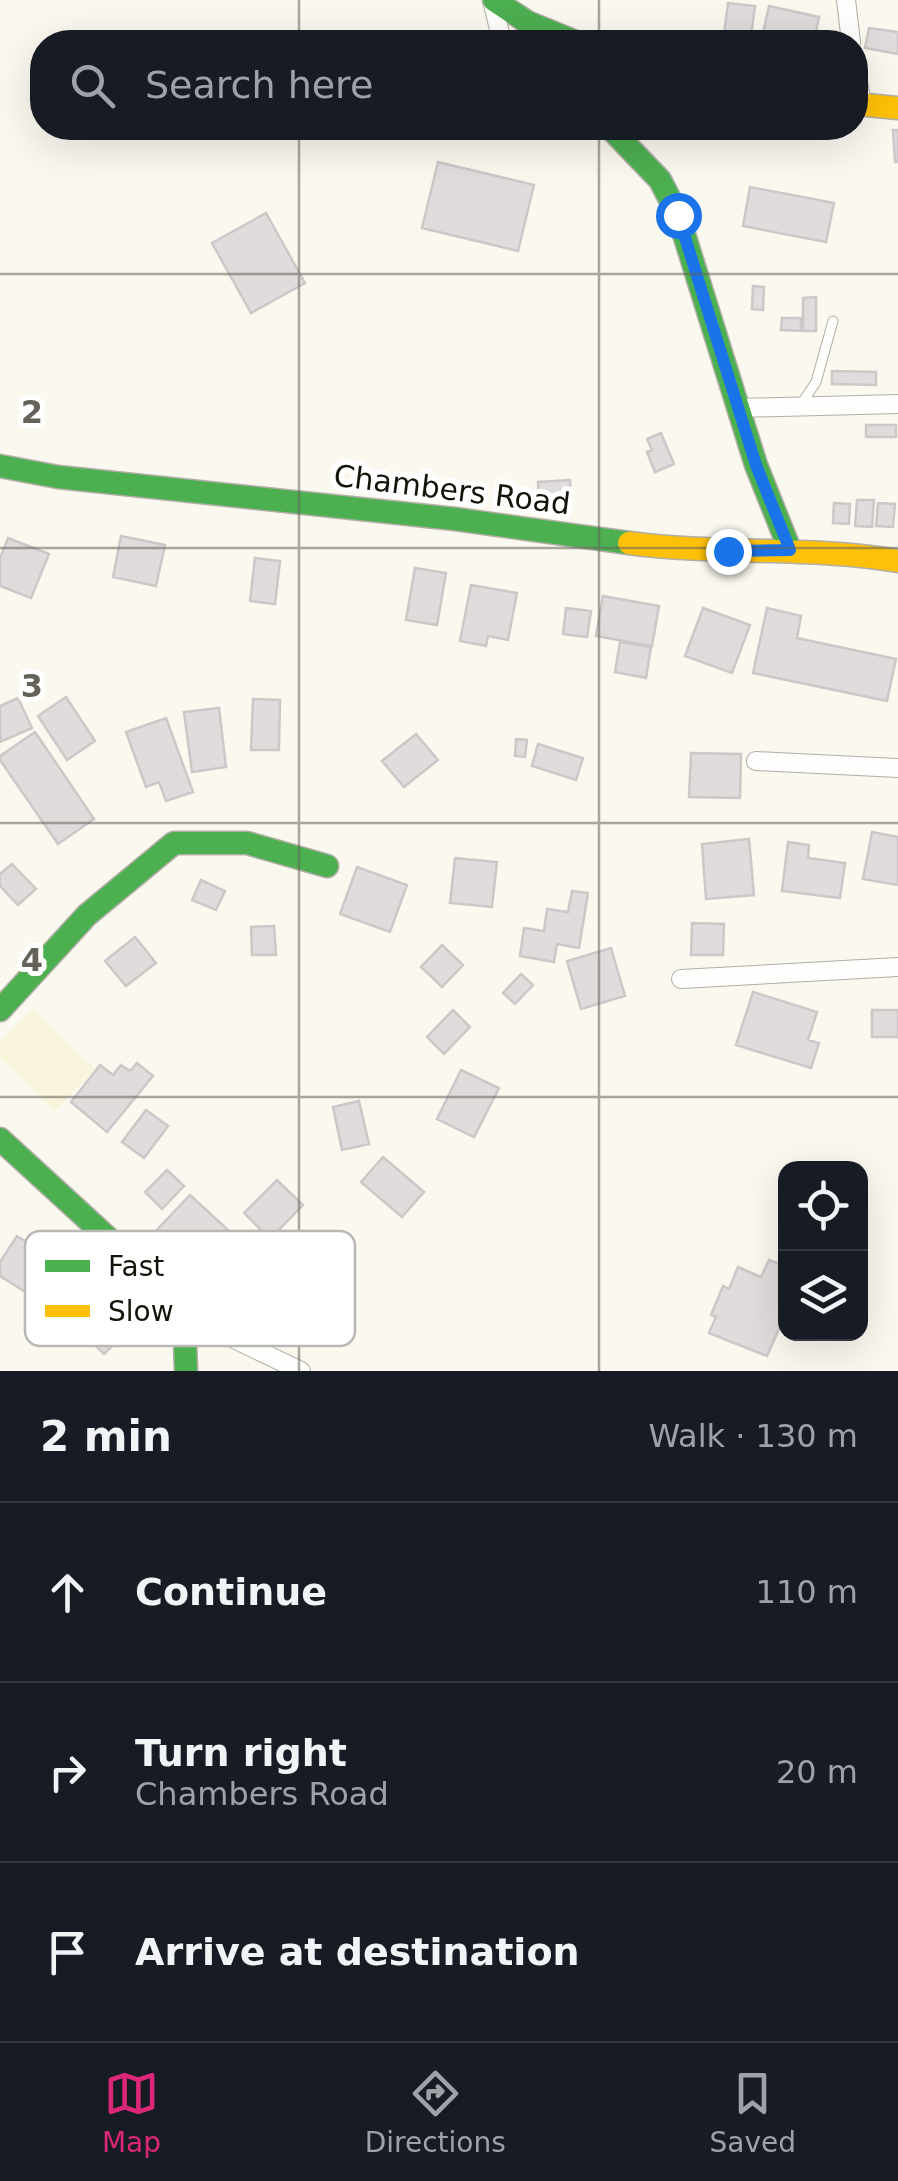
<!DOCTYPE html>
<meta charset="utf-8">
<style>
body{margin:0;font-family:"DejaVu Sans",sans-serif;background:#20242c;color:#f1f3f6}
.controls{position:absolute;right:30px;bottom:30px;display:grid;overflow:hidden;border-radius:20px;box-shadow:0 10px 40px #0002}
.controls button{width:90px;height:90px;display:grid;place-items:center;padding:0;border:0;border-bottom:2px solid #363941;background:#171b24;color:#f1f3f6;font:50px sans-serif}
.stop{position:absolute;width:30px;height:30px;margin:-22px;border:8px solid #1a73e8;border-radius:50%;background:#fff}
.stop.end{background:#1a73e8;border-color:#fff;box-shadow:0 2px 10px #0008}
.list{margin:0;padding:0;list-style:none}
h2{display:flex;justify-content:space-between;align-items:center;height:130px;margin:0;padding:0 40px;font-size:42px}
h2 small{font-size:32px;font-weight:400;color:#9ea1a6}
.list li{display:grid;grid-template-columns:65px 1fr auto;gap:30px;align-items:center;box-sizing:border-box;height:180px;padding:0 40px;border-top:2px solid #363941}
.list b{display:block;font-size:38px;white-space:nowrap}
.list p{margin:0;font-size:32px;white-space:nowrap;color:#9ea1a6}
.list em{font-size:32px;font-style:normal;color:#9ea1a6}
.icon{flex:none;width:55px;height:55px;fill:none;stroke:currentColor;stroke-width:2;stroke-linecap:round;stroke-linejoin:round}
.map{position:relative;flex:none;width:898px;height:1371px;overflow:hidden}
.search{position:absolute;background:#171b24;box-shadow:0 10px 40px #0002;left:30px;right:30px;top:30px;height:110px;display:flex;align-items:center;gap:25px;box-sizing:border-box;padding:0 35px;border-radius:40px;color:#9ea1a6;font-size:38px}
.sheet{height:670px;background:#171b24}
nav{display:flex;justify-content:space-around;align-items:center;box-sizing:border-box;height:140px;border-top:2px solid #363941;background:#171b24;font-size:28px;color:#9ea1a6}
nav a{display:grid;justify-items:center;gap:5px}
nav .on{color:#db2777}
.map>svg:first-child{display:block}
</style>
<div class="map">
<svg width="898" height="1371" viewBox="0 0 898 1371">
<rect width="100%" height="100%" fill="#faf8ef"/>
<path fill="#f9f4dc" d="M33,1009L95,1069L54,1111L0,1058V1042Z"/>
<path fill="#e1dcdc" stroke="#ccc8c8" stroke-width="2.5" d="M728,3L755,6L751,37L724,34Z
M769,6L819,17L814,42H761Z
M869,28L898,32V54L865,48Z
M893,130H898V162H895Z
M438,162L534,185L518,251L422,228Z
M750,187L834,203L826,242L743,226Z
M266,213L305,283L251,313L212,243Z
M753,286L764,287L763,310L752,309Z
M816,297V331H803V298Z
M782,318H801V331L781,330Z
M832,371L876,372V385L832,384Z
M866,425H896V437H866Z
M661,433L674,464L655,472L647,452L652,450L647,439Z
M570,480L571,501L539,503L538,482Z
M857,500H874L872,527L855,526Z
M834,503L850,504L849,524L833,523Z
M878,503L895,504L893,527L876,526Z
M121,536L165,545L156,586L113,577Z
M8,538L49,554L31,598L0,586V558Z
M255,558L280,561L275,604L250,601Z
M415,568L446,573L437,625L406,620Z
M471,585L517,593L508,640L488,636L486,646L460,641Z
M603,596L659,606L652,646L596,636Z
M566,608L591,611L587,637L563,634Z
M703,608L750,625L732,673L685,656Z
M767,608L801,616L797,638L896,659L887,701L753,673Z
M620,642L651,647L646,678L615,672Z
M66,697L95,741L67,760L38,716Z
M18,698L32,728L0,742V706Z
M253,699L280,700L279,750H251Z
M219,708L226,767L192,772L184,712Z
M166,718L193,792L166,801L159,782L146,787L126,732Z
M35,732L94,819L58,844L0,760V756Z
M416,734L438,760L404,787L382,761Z
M516,739L527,740L525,757L515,756Z
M538,744L583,758L576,780L532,766Z
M691,753L741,754L740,798L689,797Z
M872,832L898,837V885L863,879Z
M749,839L754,895L706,899L702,844Z
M788,842L809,845L808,858L845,863L840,898L782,891Z
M455,858L497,862L492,907L450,903Z
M12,864L36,889L18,905L0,886V874Z
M357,867L407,885L390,932L340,914Z
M201,880L225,891L216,910L192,900Z
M572,891L588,893L579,948L557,944L554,962L520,956L524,928L544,931L547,909L568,912Z
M692,923L724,924L723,955H691Z
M274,926L276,955H252L251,927Z
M135,937L156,963L126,986L105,961Z
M442,945L463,965L442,987L421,967Z
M611,948L625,996L581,1009L567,961Z
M521,974L533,985L515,1004L503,993Z
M753,992L817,1012L808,1040L819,1043L811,1068L736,1045Z
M453,1010L470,1027L444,1054L427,1037Z
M872,1010H898V1037H872Z
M137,1063L153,1076L107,1132L71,1102L100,1065L113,1075L121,1065L130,1071Z
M461,1070L499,1088L474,1137L437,1119Z
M359,1101L369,1144L342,1150L333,1107Z
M146,1110L168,1126L144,1158L122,1142Z
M383,1157L424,1192L402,1217L361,1182Z
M167,1170L184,1186L162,1209L145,1192Z
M277,1180L303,1205L270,1239L244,1213Z
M190,1195L228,1230L183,1277L159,1254L167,1246L153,1234Z
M17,1236L55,1260L32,1296L0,1276V1262Z
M769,1260L786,1266L779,1288L786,1291V1313L767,1356L709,1333L716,1317L711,1315L723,1286L729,1289L738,1267L761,1277Z
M104,1319L122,1337L104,1354L87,1337Z"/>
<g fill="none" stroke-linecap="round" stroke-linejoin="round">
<defs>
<path id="lane" d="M800,406L816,382L833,321"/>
<path id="street" d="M492,0L502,42
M846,0L851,42
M856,69L862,105
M738,408L898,404
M756,761L898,768
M681,979L898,967
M171,1309L301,1371"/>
<path id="fast" d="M494,0L527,22L576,42
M610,128L660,180L678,215L756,465L790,550
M0,466L58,477L455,519L629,543
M0,1010L87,915L174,843H247L327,866
M0,1139L108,1238L171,1309L185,1342L186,1371"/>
<path id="slow" d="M856,104L898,108
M629,543C718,555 809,546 898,561"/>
</defs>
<use href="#lane" stroke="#b1aea6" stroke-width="11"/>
<use href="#street" stroke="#b1aea6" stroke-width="20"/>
<use href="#fast" stroke="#b1aea6" stroke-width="25"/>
<use href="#slow" stroke="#b1aea6" stroke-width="25"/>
<use href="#lane" stroke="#fefefd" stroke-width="9"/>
<use href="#street" stroke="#fefefd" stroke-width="18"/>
<use href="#fast" stroke="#4caf50" stroke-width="22"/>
<use href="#slow" stroke="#ffc107" stroke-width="22"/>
</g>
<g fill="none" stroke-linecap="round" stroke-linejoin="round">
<path stroke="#1a73e8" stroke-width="12" d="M678,215L756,465L790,550L728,551"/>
</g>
<path fill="none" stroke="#65625a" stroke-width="2.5" stroke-opacity="0.55" d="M299,0V42M599,0V42M299,128V1371M599,128V1371M0,274H898M0,548H898M0,823H898M0,1097H898"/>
<g text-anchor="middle" stroke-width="10" stroke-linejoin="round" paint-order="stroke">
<g font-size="30" fill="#151209" stroke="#fff">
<text transform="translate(452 490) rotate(7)" y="10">Chambers Road</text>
</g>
</g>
<rect x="25" y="1231" width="330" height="115" rx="15" fill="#fff" stroke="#b9b8b5" stroke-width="2.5"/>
<rect x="45" y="1260" width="45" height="12" fill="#4caf50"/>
<rect x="45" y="1305" width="45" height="12" fill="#ffc107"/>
<g font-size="28" fill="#151209">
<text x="108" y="1276">Fast</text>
<text x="108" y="1321">Slow</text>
</g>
<g font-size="32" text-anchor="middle" font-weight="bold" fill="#65625a" stroke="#fff" stroke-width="10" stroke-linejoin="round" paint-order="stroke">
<text x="32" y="423">2</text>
<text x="32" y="697">3</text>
<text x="32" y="971">4</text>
</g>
</svg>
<div class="controls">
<button><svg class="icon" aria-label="locate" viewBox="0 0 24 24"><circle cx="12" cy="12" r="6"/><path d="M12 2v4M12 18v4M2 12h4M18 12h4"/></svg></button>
<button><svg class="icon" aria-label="layers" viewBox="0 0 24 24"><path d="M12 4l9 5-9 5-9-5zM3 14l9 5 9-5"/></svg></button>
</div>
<div class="stop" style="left:678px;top:215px"></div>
<div class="stop end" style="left:728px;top:551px"></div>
<div class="search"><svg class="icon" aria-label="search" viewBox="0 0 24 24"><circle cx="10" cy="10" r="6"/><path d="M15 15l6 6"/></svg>Search here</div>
</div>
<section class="sheet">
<h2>2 min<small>Walk · 130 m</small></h2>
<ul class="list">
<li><svg class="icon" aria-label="ahead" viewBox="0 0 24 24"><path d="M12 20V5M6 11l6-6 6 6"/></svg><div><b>Continue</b></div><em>110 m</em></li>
<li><svg class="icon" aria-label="right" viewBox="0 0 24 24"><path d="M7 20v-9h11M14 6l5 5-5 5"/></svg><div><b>Turn right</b><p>Chambers Road</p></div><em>20 m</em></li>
<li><svg class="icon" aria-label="arrive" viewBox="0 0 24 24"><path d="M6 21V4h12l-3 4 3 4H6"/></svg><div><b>Arrive at destination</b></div></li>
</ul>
</section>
<nav>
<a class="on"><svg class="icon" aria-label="map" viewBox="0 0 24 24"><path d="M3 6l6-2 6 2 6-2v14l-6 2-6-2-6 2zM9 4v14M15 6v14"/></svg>Map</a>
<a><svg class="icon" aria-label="directions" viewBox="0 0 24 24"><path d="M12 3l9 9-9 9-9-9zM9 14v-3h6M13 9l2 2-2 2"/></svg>Directions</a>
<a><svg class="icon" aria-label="saved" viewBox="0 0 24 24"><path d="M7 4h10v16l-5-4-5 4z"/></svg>Saved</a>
</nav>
